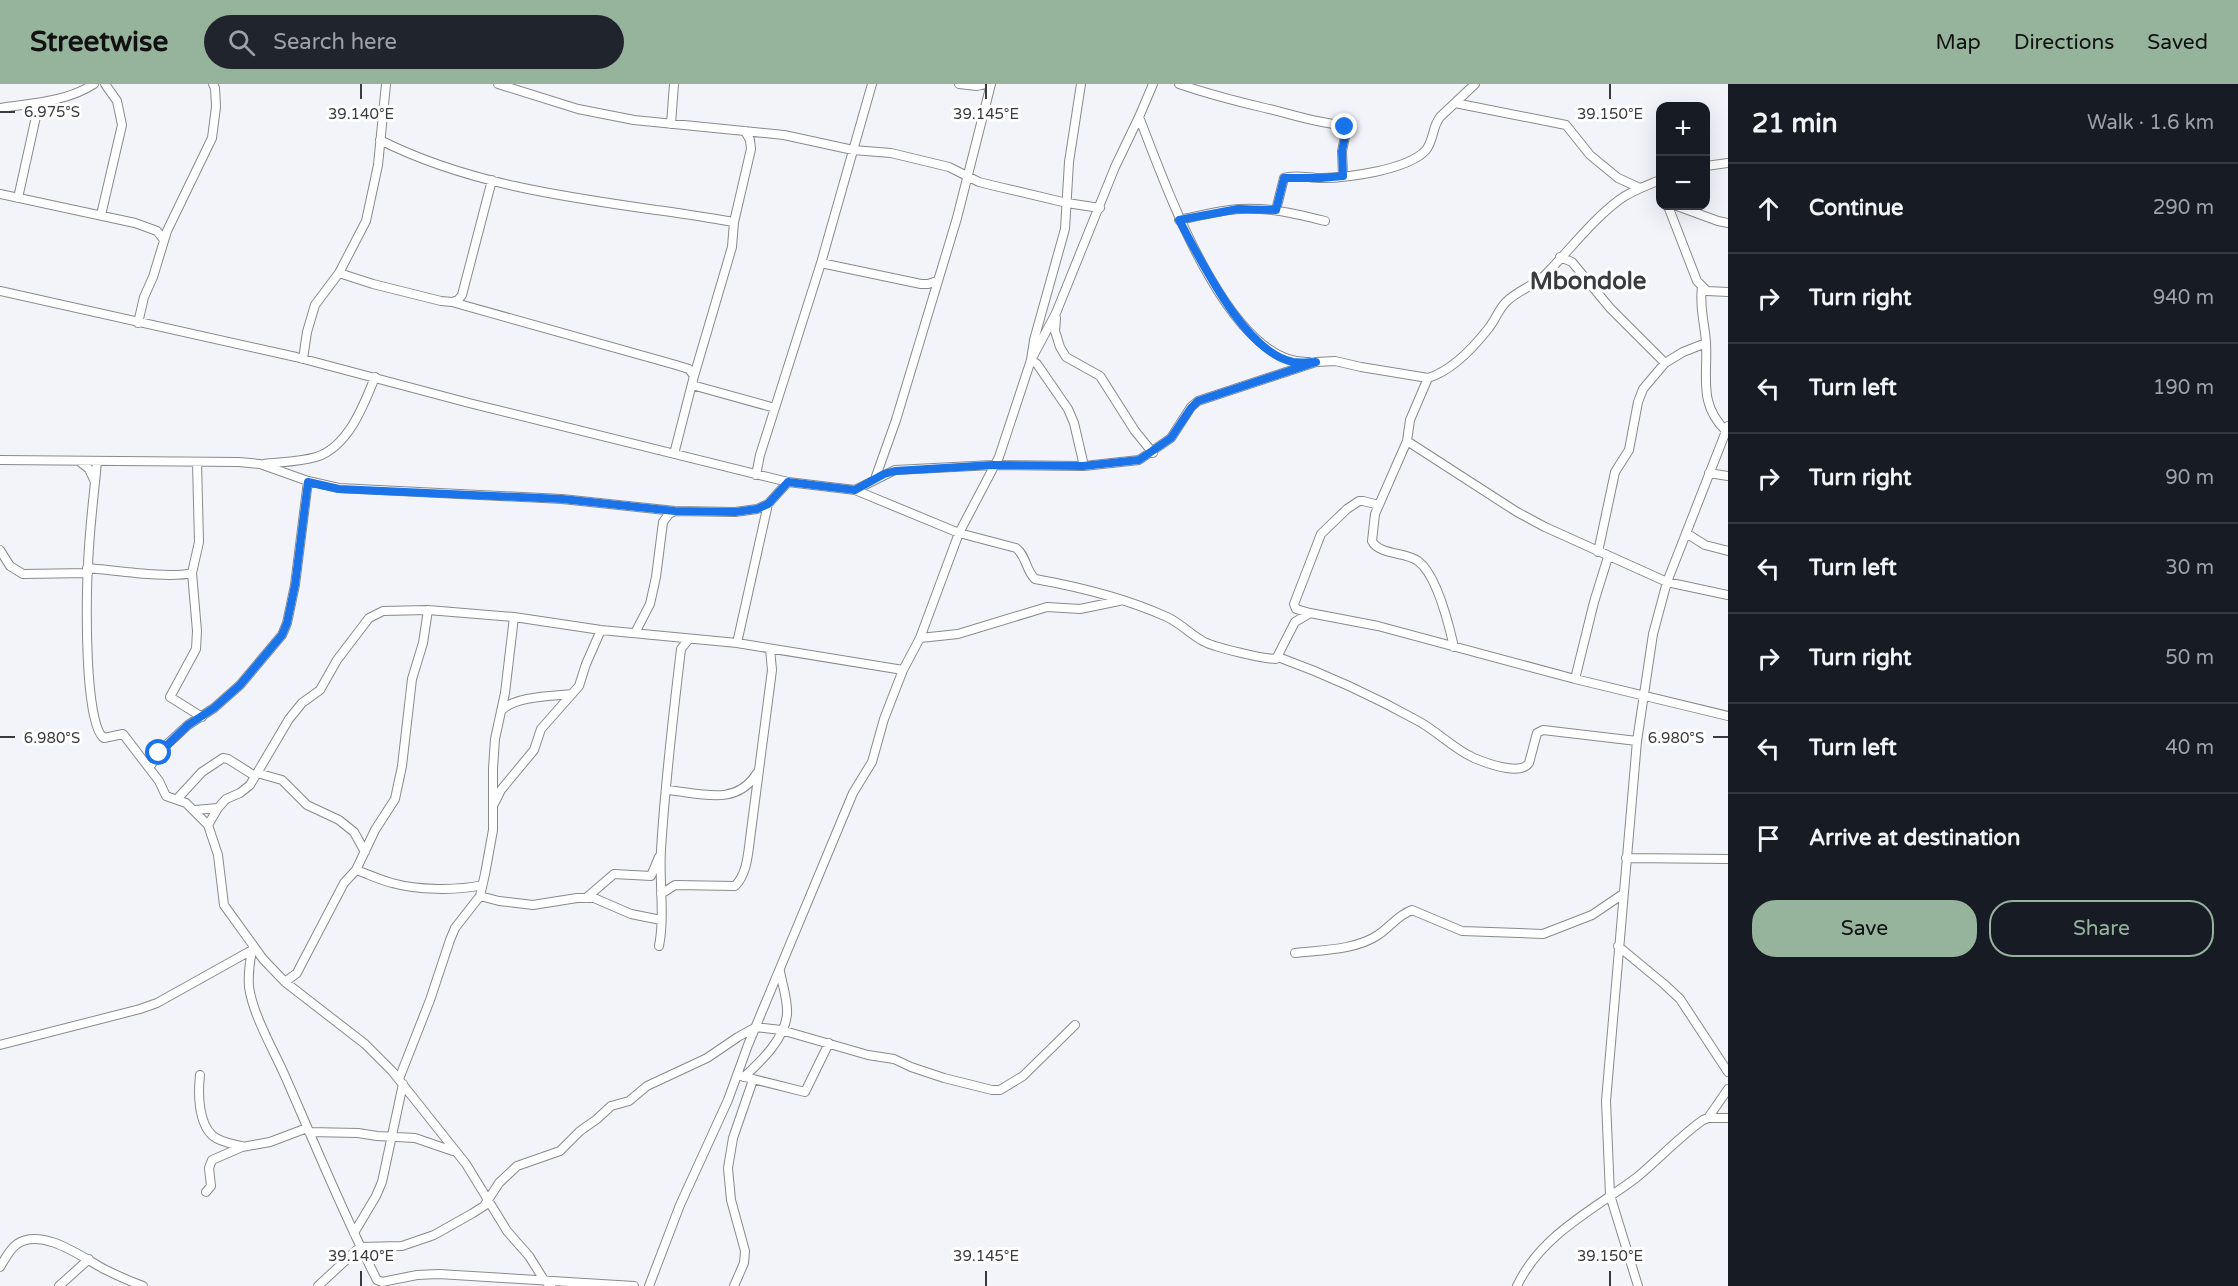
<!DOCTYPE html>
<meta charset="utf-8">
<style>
body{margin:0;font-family:"Varela Round",sans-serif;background:#20242c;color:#f1f3f6}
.controls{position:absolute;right:18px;top:18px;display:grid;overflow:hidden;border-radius:12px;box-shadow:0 6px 24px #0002}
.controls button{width:54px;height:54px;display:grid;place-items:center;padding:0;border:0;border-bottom:2px solid #363941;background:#171b24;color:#f1f3f6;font:30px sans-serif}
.stop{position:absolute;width:18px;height:18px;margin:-14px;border:4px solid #1a73e8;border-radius:50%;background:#fff}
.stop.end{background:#1a73e8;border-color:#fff;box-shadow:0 2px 6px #0008}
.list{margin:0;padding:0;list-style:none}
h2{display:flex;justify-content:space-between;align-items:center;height:78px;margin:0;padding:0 24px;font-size:26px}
h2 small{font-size:20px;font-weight:400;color:#9ea1a6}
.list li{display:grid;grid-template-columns:39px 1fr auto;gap:18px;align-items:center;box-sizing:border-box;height:90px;padding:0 24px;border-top:2px solid #363941}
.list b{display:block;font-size:22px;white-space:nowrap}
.list em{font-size:20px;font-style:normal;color:#9ea1a6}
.actions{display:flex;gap:12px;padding:18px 24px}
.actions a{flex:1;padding:14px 0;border:2px solid #96b39c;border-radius:24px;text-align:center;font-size:21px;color:#96b39c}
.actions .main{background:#96b39c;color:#111}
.icon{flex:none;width:33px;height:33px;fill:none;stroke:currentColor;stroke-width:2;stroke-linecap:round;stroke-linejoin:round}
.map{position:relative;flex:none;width:1728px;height:1202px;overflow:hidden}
header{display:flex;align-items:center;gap:36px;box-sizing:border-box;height:84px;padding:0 30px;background:#96b39c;color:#111}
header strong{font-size:28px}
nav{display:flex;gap:33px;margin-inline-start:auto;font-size:21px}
.search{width:420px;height:54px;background:#20242c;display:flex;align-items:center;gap:15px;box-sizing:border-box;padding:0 21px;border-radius:33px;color:#9ea1a6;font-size:22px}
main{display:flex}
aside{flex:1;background:#171b24}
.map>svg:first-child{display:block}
</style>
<header>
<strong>Streetwise</strong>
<div class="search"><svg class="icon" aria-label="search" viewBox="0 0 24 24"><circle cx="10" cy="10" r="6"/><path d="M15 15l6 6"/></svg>Search here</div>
<nav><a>Map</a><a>Directions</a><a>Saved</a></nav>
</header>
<main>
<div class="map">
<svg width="1728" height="1202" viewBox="0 0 1728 1202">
<rect width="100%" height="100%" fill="#f2f4f9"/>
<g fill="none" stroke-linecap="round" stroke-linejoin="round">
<defs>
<path id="minor" d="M498,0L578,25L634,36L784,51L853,66L891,69L949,83L979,98L995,102L1067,119L1100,124
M959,0L977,2L985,0
M1081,0L1069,78L1065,145L1034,256L1031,276L1037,280L1068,325L1074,339L1084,382
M1179,0C1208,10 1235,17 1265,24C1291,30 1316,39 1342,41L1346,48L1342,67L1343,92
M1455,19L1566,41L1590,71L1618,94L1640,104
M0,24C33,19 66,18 94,0
M1139,33C1164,96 1227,282 1309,278
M671,40L674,0
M380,56C465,99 564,113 656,126C682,129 708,134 734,138
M1706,82L1728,79
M0,110L135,139L157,147L164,156
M18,114L39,19
M1668,122L1697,197L1707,207L1728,208
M1677,122L1718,137L1728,139
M1276,126L1284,94C1295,90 1309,94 1321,94C1347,94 1408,86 1426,66C1434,56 1432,43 1440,33L1475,0
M101,131L122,41L117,17L105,0
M1179,136C1199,132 1220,126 1240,125C1269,123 1297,130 1325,137
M1560,173L1572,178L1610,224L1665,279
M821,179L921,200H928L937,197
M339,189L373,200L441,217L452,218L458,216L462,211L492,96
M1702,203C1699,223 1705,240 1706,259C1708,293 1698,320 1726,347
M0,207L296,273L469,319L788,398L855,406L895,386L993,381L1084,382L1139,376L1171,354L1191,323L1198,317L1316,278L1335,277L1361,283L1428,294C1451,287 1473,264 1488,245C1495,237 1498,226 1506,218C1517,207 1533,202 1544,192C1569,167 1591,137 1619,116C1631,107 1646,102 1660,96
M452,218L676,281L689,285L694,292
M1056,234L1055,247L1060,263L1066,273L1100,292L1135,347L1153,369
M138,239L144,213L153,193L167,147L212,54L216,23L215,4L213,0
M303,275L307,248L315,221L339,189L366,137L378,81L386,0
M1428,294L1410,336L1407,357L1375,430L1372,457C1379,471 1406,468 1418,477C1437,491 1449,541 1454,563
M692,301L775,324
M1407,357L1517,428L1545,443L1667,498L1728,511
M674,370L694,292L732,163L734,138L751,65L750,56L745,47
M0,376L239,378L260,380L308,397L339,404L562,415L675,427L735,428L757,425L768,420L788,398
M79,377L89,385L95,398
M97,377C94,412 89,447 88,483C86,510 84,641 104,654L123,650L159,697L166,712L186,719L208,741L218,771L224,821L263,875L285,898L365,960L392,987L466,1080L507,1147L529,1172L544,1196L551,1202
M264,380C281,378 299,378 316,373C348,363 364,321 375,293
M1709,389L1728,392
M756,391L760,371L821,179L872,0
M875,395L896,336L957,134L991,0
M855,406L959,449L1016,464C1026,471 1026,487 1035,495C1080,503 1125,514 1167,533C1180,539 1189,549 1201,556C1211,563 1264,575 1276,575L1295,538L1310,529L1378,542L1575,595L1728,632
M1686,449L1705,461L1728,467
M0,466L10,482L23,490L88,489
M1598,468L1615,388L1629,366L1638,318L1643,305L1665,279L1683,268L1706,259
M87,484C114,486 169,495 192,489L199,458L197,378
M192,489L197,547L196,565L170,613L202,633
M1310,529L1296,525L1294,520L1321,450L1347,425L1359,417H1363L1379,421
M635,549L650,520L656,493L663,438L669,430L675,427
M920,554L958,550L1047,523L1080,525L1119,517
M737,559L768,420
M1278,573C1328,591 1375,613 1420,638C1439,649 1454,665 1474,674C1486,679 1520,692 1529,679L1537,649L1543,646L1637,657
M1575,595L1594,518L1608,473
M501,627C514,612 553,612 572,610
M149,684L162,665L188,641L214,624L240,601L282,551L287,539L295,501L308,397
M257,689L282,696L307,721L339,736L354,748L365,768
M667,706C701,709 736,723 757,689
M177,715L202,688L223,674L228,675L255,692
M494,720L501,706L534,666L541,645L579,602L586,580L601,546
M195,726L218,724
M208,741L218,724L226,715L240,709L250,701L289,635L302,619L320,606L337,576L369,534L383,527L428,526L514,533L601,546L737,559L903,586
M1626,774L1728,775
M356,786C368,790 380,796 392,799C417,806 457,807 482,801
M661,810L675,801L735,802C747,790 748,770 750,755L772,586L770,565
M480,812L499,817L533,821L577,814H594L631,830L661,836
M586,814L614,790L651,792L659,773
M253,862C250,875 248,889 249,903C253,931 273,965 285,992C315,1060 343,1130 377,1196L382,1198L417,1191L439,1190L634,1202
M659,862C665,831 659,798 661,766C665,699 673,632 681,565L689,555
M1618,862L1664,900L1680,915L1728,988
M1295,869C1321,866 1356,866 1378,851C1390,843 1398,831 1412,826L1462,847L1543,850L1592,831L1623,810
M285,898L297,889L300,883L344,799L356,786L375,746L395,715L402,682L412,595L423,559L428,526
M0,961L140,925L157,919L252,866
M200,991C198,1009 198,1039 213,1052C220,1058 233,1060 241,1062
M737,991L805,1008L829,959
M744,993C761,977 785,955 787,930C788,916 782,900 780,887
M399,995L430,916L450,856L455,844L480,812L485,790L493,746V685L495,655L505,609L514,533
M1708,1034L1728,1005
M309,1048L358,1049L377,1052L415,1054L453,1067
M206,1108L211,1102L209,1084L212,1076L242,1063L270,1058L307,1044
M354,1149L376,1112L382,1098L403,1000
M0,1183C5,1175 9,1166 17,1160C42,1143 82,1173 104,1185C116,1191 129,1197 143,1202
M59,1202L89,1175
M318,1202L360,1163L402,1162L434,1151L473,1129L484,1122L499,1099L517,1082L560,1067L580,1047L597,1035L611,1022L629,1017L647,1002L707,974L738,953L756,943L781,946L868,971L894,975L911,983L944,994L992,1006H1000L1023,992L1075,941
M649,1202L680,1121L728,1016L748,961L853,709L872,678L884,635L903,586L920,554L959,449L999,373L1031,276L1056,229L1115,83L1139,33L1153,0
M734,1202L744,1179L745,1167L731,1116L728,1084L733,1054L753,996
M1517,1202C1541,1151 1593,1126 1636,1094C1659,1075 1679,1053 1703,1036L1708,1034H1728
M1638,1202L1610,1111L1606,1017L1637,657L1653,550L1667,498L1728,342"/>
</defs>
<use href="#minor" stroke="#888a8e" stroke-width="10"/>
<use href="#minor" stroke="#fff" stroke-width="8"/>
</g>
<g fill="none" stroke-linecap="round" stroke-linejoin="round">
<path stroke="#1a73e8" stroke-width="8" d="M159,669L188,641L214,624L240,601L282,551L287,539L295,501L308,398L339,405L562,415L675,427L735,428L757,425L768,420L788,398L855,406L884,390L895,387L993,381L1083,382L1139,376L1171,354L1191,324L1198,317L1316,278C1309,278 1301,279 1293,278C1244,268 1201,176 1179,136L1238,125L1276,126L1284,94H1320L1343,92L1342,67L1346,48L1345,43"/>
</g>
<path fill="none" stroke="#3b3b3d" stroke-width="2" d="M361,0V15M986,0V15M1610,0V15M0,28H15M0,653H15M1713,653H1728M361,1187V1202M986,1187V1202M1610,1187V1202"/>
<g text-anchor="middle" stroke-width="6" stroke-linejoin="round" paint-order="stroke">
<g font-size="24" font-weight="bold" fill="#3a3c3f" stroke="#fff">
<text x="1588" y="205">Mbondole</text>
</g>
</g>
<g font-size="15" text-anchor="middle" fill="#3b3b3d" stroke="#fff" stroke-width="6" stroke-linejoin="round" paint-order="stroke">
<text x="52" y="33">6.975°S</text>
<text x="361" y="35">39.140°E</text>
<text x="986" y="35">39.145°E</text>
<text x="1610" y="35">39.150°E</text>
<text x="52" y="659">6.980°S</text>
<text x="1676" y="659">6.980°S</text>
<text x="361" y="1177">39.140°E</text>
<text x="986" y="1177">39.145°E</text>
<text x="1610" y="1177">39.150°E</text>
</g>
</svg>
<div class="controls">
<button>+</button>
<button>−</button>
</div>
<div class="stop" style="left:159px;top:669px"></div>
<div class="stop end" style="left:1345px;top:43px"></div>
</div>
<aside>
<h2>21 min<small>Walk · 1.6 km</small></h2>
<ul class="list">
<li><svg class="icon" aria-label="ahead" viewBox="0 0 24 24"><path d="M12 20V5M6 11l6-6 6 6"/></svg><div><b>Continue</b></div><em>290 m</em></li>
<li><svg class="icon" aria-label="right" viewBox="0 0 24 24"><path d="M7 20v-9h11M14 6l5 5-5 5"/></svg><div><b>Turn right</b></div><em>940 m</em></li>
<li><svg class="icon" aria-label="left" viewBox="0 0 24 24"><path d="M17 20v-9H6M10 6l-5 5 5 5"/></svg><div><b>Turn left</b></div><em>190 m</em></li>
<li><svg class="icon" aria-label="right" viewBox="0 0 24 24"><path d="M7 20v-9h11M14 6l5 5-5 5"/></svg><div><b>Turn right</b></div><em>90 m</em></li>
<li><svg class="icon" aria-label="left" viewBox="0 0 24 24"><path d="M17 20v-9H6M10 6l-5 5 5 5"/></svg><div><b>Turn left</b></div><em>30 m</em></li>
<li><svg class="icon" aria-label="right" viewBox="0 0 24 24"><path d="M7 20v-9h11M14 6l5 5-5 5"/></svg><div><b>Turn right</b></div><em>50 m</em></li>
<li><svg class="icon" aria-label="left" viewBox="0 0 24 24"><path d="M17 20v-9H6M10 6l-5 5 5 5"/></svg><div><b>Turn left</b></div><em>40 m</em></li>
<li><svg class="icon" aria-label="arrive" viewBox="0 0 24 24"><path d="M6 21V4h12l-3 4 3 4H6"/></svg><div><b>Arrive at destination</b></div></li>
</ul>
<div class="actions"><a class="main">Save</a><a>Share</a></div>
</aside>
</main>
